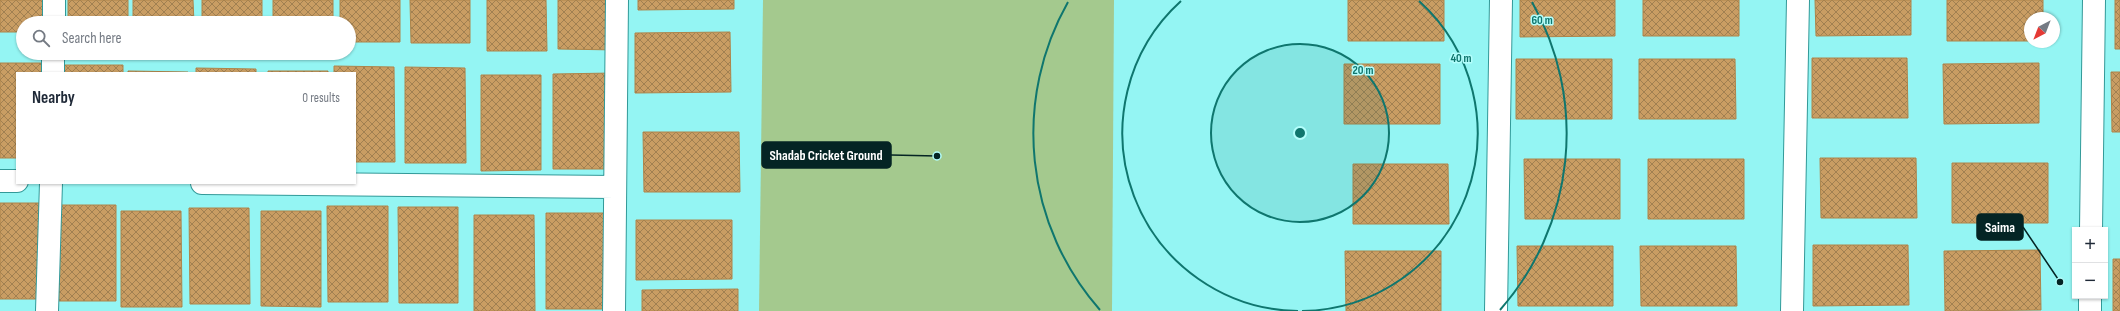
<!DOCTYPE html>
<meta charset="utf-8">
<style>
body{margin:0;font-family:"Sofia Sans Condensed",sans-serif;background:#f6f6f7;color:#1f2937}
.controls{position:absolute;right:12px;bottom:12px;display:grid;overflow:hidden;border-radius:0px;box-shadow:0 1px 3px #0004}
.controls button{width:36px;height:36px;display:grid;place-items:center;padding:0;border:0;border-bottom:1px solid #e0e1e3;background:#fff;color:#1f2937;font:20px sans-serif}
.compass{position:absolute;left:2024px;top:12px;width:36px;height:36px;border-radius:50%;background:#fff;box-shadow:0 1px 3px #0004;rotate:222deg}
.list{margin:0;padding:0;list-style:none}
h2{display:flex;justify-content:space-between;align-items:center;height:52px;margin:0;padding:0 16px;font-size:17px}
h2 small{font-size:13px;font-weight:400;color:#747a83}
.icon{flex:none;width:22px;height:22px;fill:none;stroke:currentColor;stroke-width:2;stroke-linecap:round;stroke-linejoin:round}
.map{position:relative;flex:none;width:2120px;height:311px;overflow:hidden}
.search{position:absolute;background:#fff;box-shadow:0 1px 3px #0004;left:16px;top:16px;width:340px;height:44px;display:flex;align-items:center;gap:10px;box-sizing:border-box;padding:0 14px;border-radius:22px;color:#747a83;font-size:15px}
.panel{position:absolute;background:#fff;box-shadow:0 1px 3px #0004;left:16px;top:72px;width:340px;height:112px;border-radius:0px}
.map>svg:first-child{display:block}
</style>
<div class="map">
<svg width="2120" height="311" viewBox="0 0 2120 311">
<defs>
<pattern id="building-cross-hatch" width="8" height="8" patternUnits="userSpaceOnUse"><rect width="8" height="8" fill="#c99d63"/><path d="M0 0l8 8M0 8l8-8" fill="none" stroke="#a18051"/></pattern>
</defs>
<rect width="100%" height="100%" fill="#94f5f3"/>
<path fill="#a4c98e" d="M763,0H1114L1112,311H759Z"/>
<path fill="url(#building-cross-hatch)" stroke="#ae844a" d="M0,0H44V23H23V32H0Z
M68,0H128V23H68Z
M133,0H193L194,23H133Z
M202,0H262V23H202Z
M273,0H333V23H273Z
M340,0H400V42H349V23H340Z
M410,0H470V43H411Z
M487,0H546L547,51H487Z
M558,0H618V50L558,49Z
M638,0H734V9L638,10Z
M1348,0H1444V41H1348Z
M1520,0H1615V36L1520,37Z
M1643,0H1739V36H1643Z
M1815,0H1911V35L1816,36Z
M1947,0H2043V18H2030V41H1947Z
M2115,0H2120V49H2115Z
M730,32L731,92L635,93V33Z
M1812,58H1907L1908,118H1812Z
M1516,59H1612V119H1516Z
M1639,59H1735L1736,119H1639Z
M0,63H42V73H17V158H0Z
M2039,63V123L1944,124L1943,64Z
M1344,64H1440V124H1344Z
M63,65H123V73H63Z
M334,66L394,67L395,162H355V73H334Z
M405,67L465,68L466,163H405Z
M196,68L256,69V73H196Z
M128,71L188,72V73H128Z
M268,71H328V73H268Z
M2111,72H2120V132H2112Z
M613,73V169H553V74Z
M481,75H541V170L481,171Z
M643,132H739L740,192H644Z
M1820,158H1916L1917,218H1821Z
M1524,159H1620V219H1525Z
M1648,159H1744V219H1648Z
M1952,163H2048V223H1952Z
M1353,164H1448L1449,224H1353Z
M0,203H40V299H0Z
M56,205H116V301H57Z
M327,206H388V302H328Z
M398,207H458V303H399Z
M189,208H249L250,304H190Z
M121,211H181L182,307H121Z
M261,211H321V307L261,306Z
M546,213H606V309H546Z
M474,215H534L535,311H474Z
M636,220H732V279L636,280Z
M1813,245H1908L1909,305L1813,306Z
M1517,246H1613V306H1518Z
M1640,246H1736L1737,306H1641Z
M2040,250L2041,310L1945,311L1944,251Z
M1345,251H1441V311H1346Z
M2113,259H2120V311H2113Z
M738,289V311H642V290Z"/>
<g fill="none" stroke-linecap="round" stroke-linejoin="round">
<defs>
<path id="street" d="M54,23V0
M53,73V53
M0,181H17
M202,183L615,187
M2091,230L2094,0
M47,311L51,183
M614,311L617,0
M1496,311L1501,0
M1792,311L1798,0
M2090,311V296"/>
</defs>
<use href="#street" stroke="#329998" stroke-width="24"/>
<use href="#street" stroke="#fff" stroke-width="22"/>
</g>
<circle cx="1300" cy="133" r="89" fill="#0f766e" fill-opacity=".12"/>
<g fill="none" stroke="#0f766e" stroke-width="2">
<circle cx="1300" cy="133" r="89"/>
<path d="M1298 311A178 178 0 0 1 1181 1M1419 1A178 178 0 0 1 1302 311"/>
<path d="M1100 310A267 267 0 0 1 1068 2M1532 2A267 267 0 0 1 1500 310"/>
</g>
<circle cx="1300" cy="133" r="6" fill="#0f766e" stroke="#b3fefc" stroke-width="2"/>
<g font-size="12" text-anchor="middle" font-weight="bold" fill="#0f766e" stroke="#b3fefc" stroke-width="3" stroke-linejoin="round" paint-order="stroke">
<text x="1542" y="24">60 m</text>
<text x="1461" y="62">40 m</text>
<text x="1363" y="74">20 m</text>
</g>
<path fill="none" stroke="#042424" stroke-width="1.5" d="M937 156L891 155M2060 282L2023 227"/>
<g fill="#042424" stroke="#b3fefc" stroke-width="1.5">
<circle cx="937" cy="156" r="4"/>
<circle cx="2060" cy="282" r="4"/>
</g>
<g fill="#042424" stroke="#042424" stroke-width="1.5">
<rect x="762" y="142" width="129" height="26" rx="4"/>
<rect x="1977" y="214" width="46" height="26" rx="4"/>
</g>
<g font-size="14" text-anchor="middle" font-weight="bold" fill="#fff">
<text x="826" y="160">Shadab Cricket Ground</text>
<text x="2000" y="232">Saima</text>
</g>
</svg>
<div class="controls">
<button>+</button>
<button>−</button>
</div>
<svg class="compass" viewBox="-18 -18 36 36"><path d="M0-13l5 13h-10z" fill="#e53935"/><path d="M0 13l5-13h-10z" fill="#747a83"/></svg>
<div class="search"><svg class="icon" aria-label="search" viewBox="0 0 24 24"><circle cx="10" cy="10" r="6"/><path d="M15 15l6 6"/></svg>Search here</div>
<section class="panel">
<h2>Nearby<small>0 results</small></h2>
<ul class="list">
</ul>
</section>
</div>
